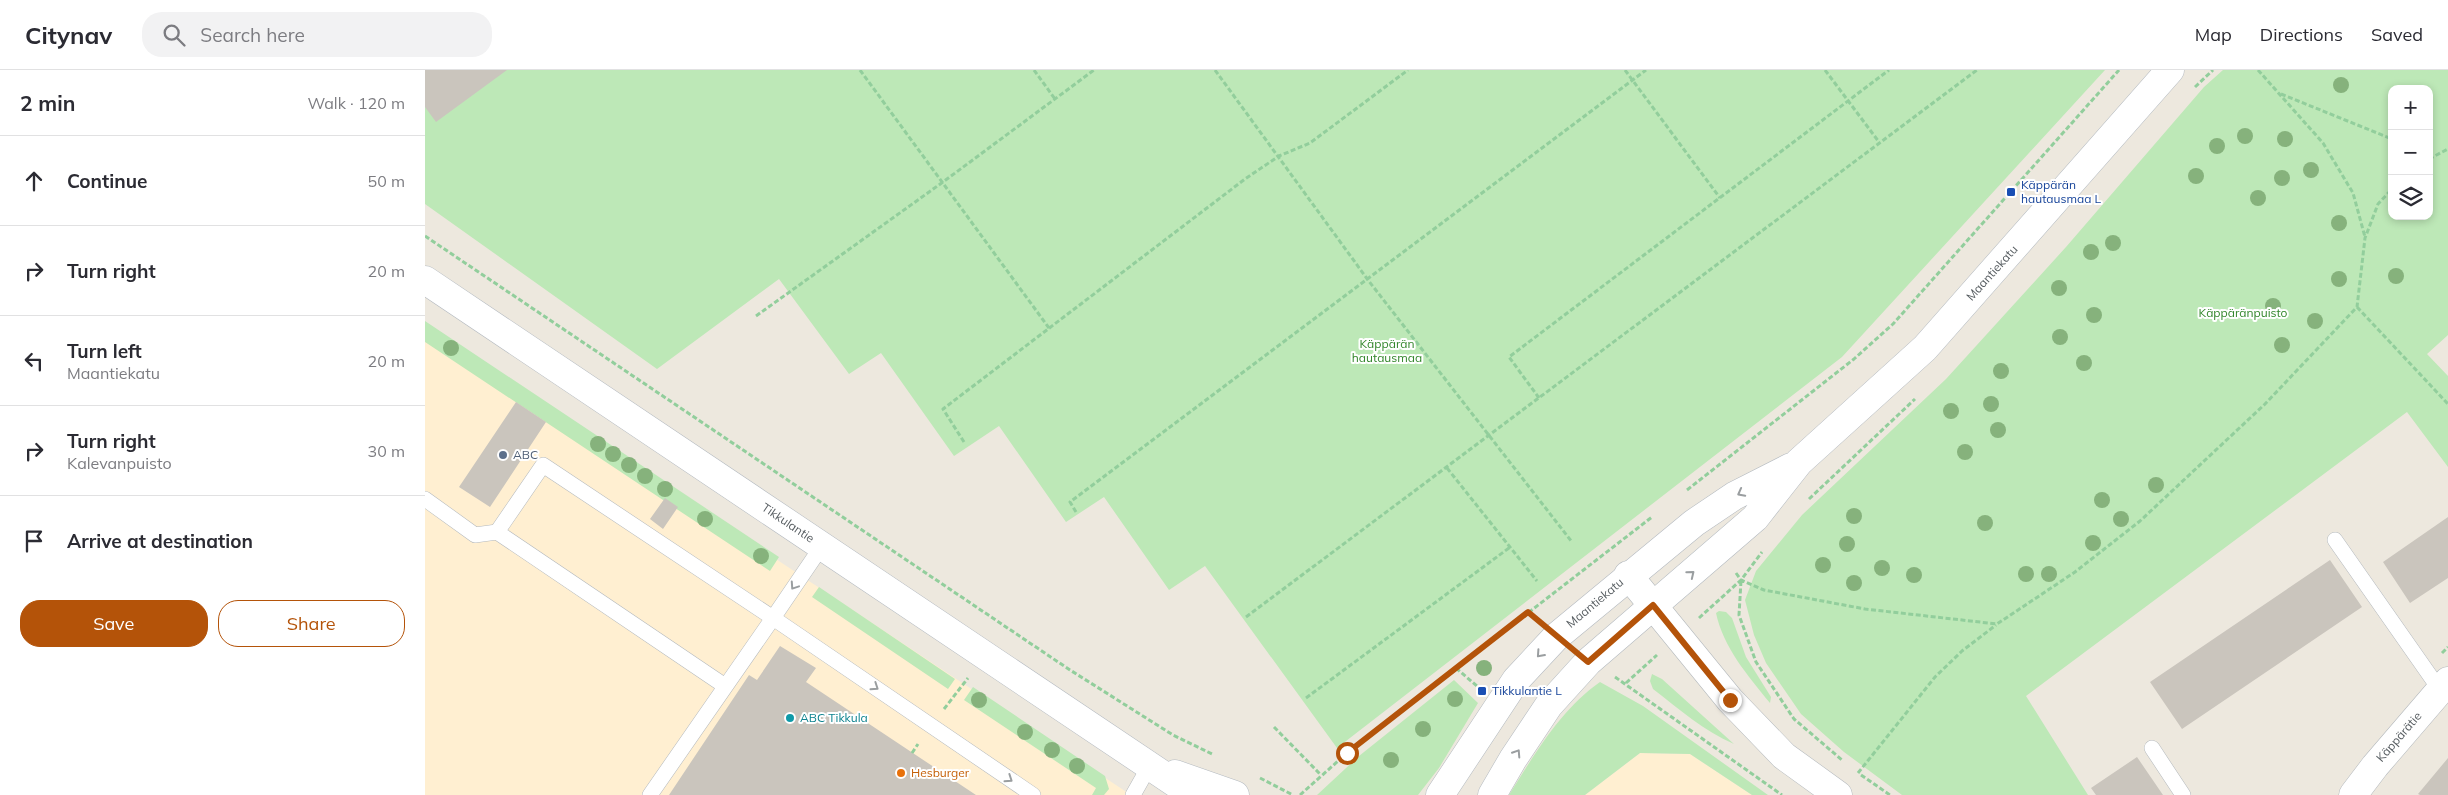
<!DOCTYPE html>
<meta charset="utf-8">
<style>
body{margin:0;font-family:Mulish,sans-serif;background:#f2f2f3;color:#2b2b33}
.controls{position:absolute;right:15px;top:15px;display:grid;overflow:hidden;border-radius:10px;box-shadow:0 2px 8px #0003}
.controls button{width:45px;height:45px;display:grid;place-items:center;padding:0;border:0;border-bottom:1px solid #e1e1e2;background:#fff;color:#2b2b33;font:25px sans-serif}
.stop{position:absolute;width:15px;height:15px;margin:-11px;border:4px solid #b45309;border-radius:50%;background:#fff}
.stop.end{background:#b45309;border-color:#fff;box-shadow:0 1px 5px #0008}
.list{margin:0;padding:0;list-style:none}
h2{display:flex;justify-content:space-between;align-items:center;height:65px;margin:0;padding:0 20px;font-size:21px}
h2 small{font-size:16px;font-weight:400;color:#7c7c81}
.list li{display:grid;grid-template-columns:32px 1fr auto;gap:15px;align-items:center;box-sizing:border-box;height:90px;padding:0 20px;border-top:1px solid #e1e1e2}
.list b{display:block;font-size:19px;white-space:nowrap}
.list p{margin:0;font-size:16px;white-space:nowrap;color:#7c7c81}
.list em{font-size:16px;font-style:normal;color:#7c7c81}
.actions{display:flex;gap:10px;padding:15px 20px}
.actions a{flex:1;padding:11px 0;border:1px solid #b45309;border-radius:20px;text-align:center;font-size:18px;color:#b45309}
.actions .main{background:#b45309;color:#fff}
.icon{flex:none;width:28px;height:28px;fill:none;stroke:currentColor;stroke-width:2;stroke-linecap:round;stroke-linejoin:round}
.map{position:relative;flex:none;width:2023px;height:725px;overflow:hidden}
header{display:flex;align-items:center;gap:30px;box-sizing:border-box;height:70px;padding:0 25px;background:#fff;border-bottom:1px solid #e1e1e2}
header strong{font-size:24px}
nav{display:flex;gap:28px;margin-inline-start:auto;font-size:18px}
.search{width:350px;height:45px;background:#f2f2f3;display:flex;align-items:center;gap:12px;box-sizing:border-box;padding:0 18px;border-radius:20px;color:#7c7c81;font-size:19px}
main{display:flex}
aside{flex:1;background:#fff}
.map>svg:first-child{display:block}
</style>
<header>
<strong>Citynav</strong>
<div class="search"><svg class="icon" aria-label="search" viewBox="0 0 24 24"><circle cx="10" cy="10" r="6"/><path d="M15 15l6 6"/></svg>Search here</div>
<nav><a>Map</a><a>Directions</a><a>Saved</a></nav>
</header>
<main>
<aside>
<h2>2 min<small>Walk · 120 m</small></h2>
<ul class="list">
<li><svg class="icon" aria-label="ahead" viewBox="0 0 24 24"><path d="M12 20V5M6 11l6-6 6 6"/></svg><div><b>Continue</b></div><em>50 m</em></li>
<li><svg class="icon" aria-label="right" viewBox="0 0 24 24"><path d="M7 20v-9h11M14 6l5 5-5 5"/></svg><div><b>Turn right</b></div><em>20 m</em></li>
<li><svg class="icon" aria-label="left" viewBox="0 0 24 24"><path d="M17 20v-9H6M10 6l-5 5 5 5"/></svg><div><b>Turn left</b><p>Maantiekatu</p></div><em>20 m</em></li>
<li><svg class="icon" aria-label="right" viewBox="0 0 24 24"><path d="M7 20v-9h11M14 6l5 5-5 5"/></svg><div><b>Turn right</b><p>Kalevanpuisto</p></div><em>30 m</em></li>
<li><svg class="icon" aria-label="arrive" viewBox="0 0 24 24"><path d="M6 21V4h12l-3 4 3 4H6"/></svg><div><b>Arrive at destination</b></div></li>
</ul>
<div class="actions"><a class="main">Save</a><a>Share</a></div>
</aside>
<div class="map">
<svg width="2023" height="725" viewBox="0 0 2023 725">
<rect width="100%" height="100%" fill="#ede8de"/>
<path fill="#ffefd1" d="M0,256L706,725H0Z
M1215,683L1265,684L1327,725H1160Z"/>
<path fill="#bde8b7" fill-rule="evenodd" d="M0,0H1680L1417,287L912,678L780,496L744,520L679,427L641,452L574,356L529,386L456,283L424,304L354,209L232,299L0,134Z
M1798,0H2023V265L2002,284L2023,306V397L1982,342L1601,626L1663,725H1477L1419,682L1376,644L1341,593L1329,565L1320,530L1331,501L1377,445L1521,309L1641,177L1779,17ZM1967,19H2004V146H1967Z
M0,251L354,487L345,501L0,272Z
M394,517L530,609L523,619L387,527Z
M1294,541L1301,542L1307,548L1321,587L1346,627L1345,633C1323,606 1298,577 1291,543Z
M1227,604L1237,609L1309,674C1279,661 1254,639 1228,619L1225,611Z
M1029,610L1053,633L1014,698L993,725H892L934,686Z
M1175,612L1218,636L1343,725H1327L1265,684L1215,683L1160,725H1084C1109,685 1136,639 1175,612Z
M548,617L680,706L684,719L679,725H667L671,718L539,630Z"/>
<path fill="#cac5bd" d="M0,0H82L11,52L0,37Z
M91,332L121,352L65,437L34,417Z
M240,428L253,437L238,459L225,449Z
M2023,447V508L1985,533L1958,492Z
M1905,490L1937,537L1757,659L1725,612Z
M355,576L391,598L381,612L551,725H244L324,605L332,610Z
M1712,687L1738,725H1671L1666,718Z
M2023,688V725H1995L1993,724Z"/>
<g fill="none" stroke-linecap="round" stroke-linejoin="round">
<defs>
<path id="lane" d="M0,429L50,465L72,462L300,616
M72,462L118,395L348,548L225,725
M1910,470L2015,620
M397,476L348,548L608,725
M1727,678L1758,725
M708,725L725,695"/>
<path id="street" d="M1203,505L1305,630L1359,686L1413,725
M1928,725L1950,696L2023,611"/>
<path id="secondary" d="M0,210L768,725
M750,704L810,725
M1015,725L1091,610L1131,567L1269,453L1309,426L1366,397
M1067,725L1088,689L1124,635L1163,592L1330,448L1374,392L1500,278L1745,0"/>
</defs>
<use href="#lane" stroke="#b4b9bd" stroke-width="16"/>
<use href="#street" stroke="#b4b9bd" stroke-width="29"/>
<use href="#secondary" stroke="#b4bac0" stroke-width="29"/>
<path stroke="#92ce9c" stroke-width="3" stroke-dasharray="5 2.5" stroke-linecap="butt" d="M435,0L624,258
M609,0L630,29
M790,0L943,210L1147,472
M1200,0L1295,128
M1400,0L1454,72
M1833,0L1898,73L1928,123L1940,167
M1770,17L1788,0
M1856,24L1967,69
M2004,89L2023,79
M0,166L645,600L748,665L787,684
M1932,237L2023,334
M331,246L518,112L669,0
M1114,328L1084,287L1464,0
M539,372L518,339L820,109L854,86L885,73L983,0
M1022,398L1112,511
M1262,420L1429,289L1468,254L1694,0
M1384,429L1490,329
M651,442L645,432L1221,0
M1311,503L1316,510L1339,520L1440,539L1572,554L1650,502L1715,451L1840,334L1932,237L1940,168L1953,134L1967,119
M1316,511L1314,545L1331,592L1369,649L1417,690
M821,547L1552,0
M1274,548L1316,510L1337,482
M2017,583L2023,577
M1031,598L1053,617
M1190,607L1357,725
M1201,613L1232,585
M881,628L1084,478
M519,639L543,608
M849,657L896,705
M487,683L493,674
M1433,703L1510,607L1537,581L1571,555
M1436,705L1465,725
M835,708L868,725
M875,725L922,683L1227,447"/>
<use href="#lane" stroke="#fff" stroke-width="15"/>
<use href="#street" stroke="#fff" stroke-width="28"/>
<use href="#secondary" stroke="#fff" stroke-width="28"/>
</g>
<g fill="#86b27c">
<circle cx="1916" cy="15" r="8"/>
<circle cx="1820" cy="66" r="8"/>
<circle cx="1860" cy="69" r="8"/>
<circle cx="1792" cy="76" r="8"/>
<circle cx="1886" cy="100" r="8"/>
<circle cx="1771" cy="106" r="8"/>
<circle cx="1857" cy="108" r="8"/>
<circle cx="1833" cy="128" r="8"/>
<circle cx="1914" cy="153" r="8"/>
<circle cx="1688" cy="173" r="8"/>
<circle cx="1666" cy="182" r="8"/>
<circle cx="1971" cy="206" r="8"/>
<circle cx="1914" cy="209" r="8"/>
<circle cx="1634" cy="218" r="8"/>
<circle cx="1848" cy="236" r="8"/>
<circle cx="1669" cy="245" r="8"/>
<circle cx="1890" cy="251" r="8"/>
<circle cx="1635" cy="267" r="8"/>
<circle cx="1857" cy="275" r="8"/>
<circle cx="26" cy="278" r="8"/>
<circle cx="1659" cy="293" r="8"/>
<circle cx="1576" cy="301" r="8"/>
<circle cx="1566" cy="334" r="8"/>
<circle cx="1526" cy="341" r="8"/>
<circle cx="1573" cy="360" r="8"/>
<circle cx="173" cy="374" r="8"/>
<circle cx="1540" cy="382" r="8"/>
<circle cx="188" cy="384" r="8"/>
<circle cx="204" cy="395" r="8"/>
<circle cx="220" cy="406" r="8"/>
<circle cx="1731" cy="415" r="8"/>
<circle cx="240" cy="419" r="8"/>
<circle cx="1677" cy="430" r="8"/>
<circle cx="1429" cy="446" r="8"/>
<circle cx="280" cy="449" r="8"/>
<circle cx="1696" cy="449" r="8"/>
<circle cx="1560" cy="453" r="8"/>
<circle cx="1668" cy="473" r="8"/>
<circle cx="1422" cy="474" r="8"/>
<circle cx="336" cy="486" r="8"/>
<circle cx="1398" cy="495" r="8"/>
<circle cx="1457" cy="498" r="8"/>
<circle cx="1601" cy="504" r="8"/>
<circle cx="1624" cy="504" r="8"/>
<circle cx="1489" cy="505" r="8"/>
<circle cx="1429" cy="513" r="8"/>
<circle cx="1059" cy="598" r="8"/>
<circle cx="1030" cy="629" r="8"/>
<circle cx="554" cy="630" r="8"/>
<circle cx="998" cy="659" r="8"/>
<circle cx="600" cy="662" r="8"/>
<circle cx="627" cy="680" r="8"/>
<circle cx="966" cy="690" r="8"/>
<circle cx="652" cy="696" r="8"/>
</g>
<defs><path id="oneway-chevron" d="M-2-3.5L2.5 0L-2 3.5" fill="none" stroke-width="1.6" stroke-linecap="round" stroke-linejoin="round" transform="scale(1.25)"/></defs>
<g stroke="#9a9ea0">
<use href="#oneway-chevron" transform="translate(1316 423) rotate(152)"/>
<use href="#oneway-chevron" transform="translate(1266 504) rotate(-39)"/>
<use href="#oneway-chevron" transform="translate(369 516) rotate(124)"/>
<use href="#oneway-chevron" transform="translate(1115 584) rotate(132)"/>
<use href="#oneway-chevron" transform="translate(450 617) rotate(34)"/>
<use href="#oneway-chevron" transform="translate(1092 683) rotate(-57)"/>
<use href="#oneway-chevron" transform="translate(584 709) rotate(34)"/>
</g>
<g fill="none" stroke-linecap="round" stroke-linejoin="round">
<path stroke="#b45309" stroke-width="6" d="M922,683L1103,542L1163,592L1228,535L1305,630"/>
</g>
<g fill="#1a4fb4" stroke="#fff" stroke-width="2">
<rect x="1581" y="117" width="10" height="10" rx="2.5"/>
<rect x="1052" y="616" width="10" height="10" rx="2.5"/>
</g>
<circle fill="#5c6f8a" stroke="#fff" stroke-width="2" cx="78" cy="385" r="5"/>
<circle fill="#0f9aa8" stroke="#fff" stroke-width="2" cx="365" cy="648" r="5"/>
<circle fill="#e8710a" stroke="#fff" stroke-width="2" cx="476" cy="703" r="5"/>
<g text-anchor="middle" stroke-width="4" stroke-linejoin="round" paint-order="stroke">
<g font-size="12" fill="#164399" stroke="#fff" text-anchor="start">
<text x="1596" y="119">Käppärän<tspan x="1596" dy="14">hautausmaa L</tspan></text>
<text x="1067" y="625">Tikkulantie L</text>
</g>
<g font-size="12" fill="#575d61" stroke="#fff">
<text transform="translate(1567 203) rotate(-48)" y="4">Maantiekatu</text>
<text transform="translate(363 453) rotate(34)" y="4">Tikkulantie</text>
<text transform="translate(1170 533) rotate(-40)" y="4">Maantiekatu</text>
<text transform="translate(1974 667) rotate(-49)" y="4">Käppärätie</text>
</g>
<g font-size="12" fill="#32862b" stroke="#fff">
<text x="1818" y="247">Käppäränpuisto</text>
<text x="962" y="278">Käppärän<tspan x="962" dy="14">hautausmaa</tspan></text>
</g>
<g font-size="12" fill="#4e5e75" stroke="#fff" text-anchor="start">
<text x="88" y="389">ABC</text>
</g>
<g font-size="12" fill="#0d838f" stroke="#fff" text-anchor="start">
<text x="375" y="652">ABC Tikkula</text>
</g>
<g font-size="12" fill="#c56008" stroke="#fff" text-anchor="start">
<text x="486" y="707">Hesburger</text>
</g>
</g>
</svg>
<div class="controls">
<button>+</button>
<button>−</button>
<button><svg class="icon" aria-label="layers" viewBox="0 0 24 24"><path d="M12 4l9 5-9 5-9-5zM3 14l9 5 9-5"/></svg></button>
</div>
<div class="stop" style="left:922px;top:683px"></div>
<div class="stop end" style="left:1305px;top:630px"></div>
</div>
</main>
